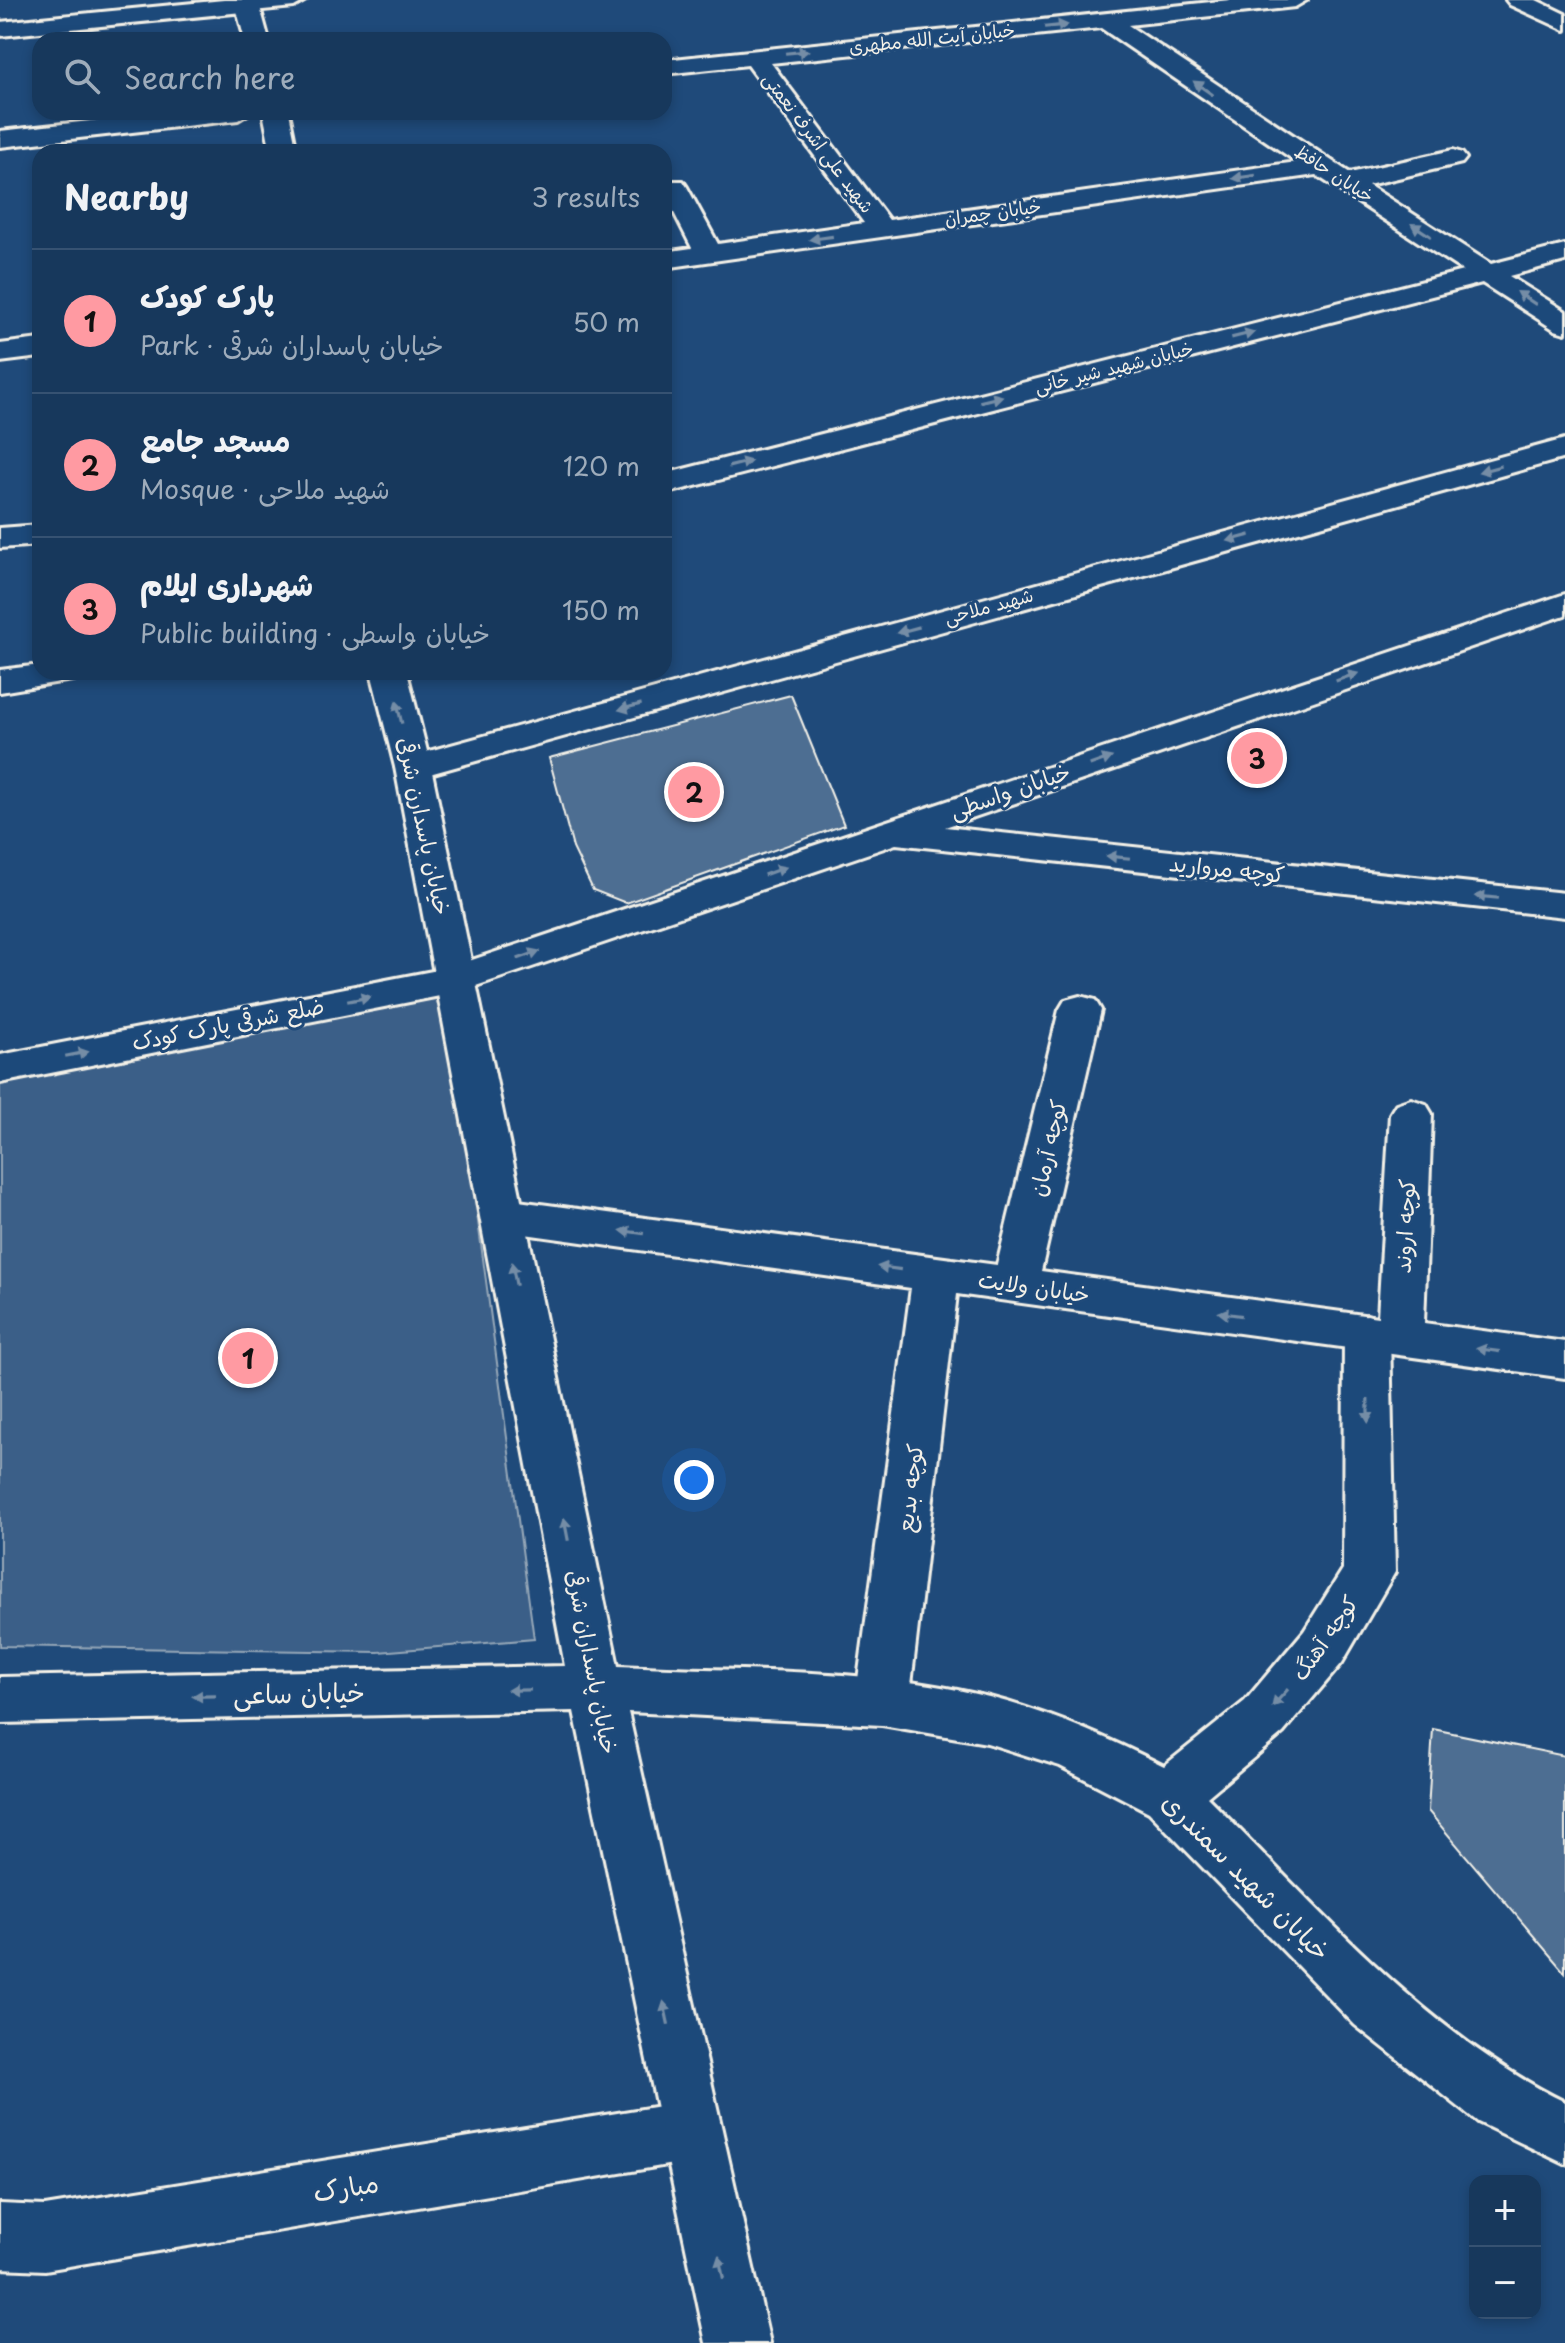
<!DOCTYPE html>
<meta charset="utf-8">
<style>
body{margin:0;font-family:"Playpen Sans","Playpen Sans Arabic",sans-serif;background:#203f62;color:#f1f3f6}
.controls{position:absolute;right:24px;bottom:24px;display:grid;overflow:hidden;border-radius:16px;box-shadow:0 4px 12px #0003}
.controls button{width:72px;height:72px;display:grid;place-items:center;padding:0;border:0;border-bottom:2px solid #365272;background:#17385c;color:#f1f3f6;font:40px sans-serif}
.you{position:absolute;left:694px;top:1480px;width:28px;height:28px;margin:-20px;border:6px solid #fff;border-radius:50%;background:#1a73e8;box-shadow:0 0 0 12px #1a73e833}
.badge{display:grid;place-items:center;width:52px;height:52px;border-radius:50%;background:#ff9aa2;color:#111;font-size:26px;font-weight:700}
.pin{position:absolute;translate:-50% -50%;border:4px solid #fff;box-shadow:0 2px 8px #0006}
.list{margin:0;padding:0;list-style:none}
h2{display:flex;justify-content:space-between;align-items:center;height:104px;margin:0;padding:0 32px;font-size:34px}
h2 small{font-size:26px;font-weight:400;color:#9eacbb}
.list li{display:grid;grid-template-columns:52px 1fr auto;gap:24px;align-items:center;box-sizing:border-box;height:144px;padding:0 32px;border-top:2px solid #365272}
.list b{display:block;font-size:30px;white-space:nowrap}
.list p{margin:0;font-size:26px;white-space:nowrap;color:#9eacbb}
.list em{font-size:26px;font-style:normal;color:#9eacbb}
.icon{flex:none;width:44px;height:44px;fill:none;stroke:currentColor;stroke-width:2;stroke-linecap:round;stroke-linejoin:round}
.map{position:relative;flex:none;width:1565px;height:2343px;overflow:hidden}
.search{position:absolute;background:#17385c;box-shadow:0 4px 12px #0003;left:32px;top:32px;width:640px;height:88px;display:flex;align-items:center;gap:20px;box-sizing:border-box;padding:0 28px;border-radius:24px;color:#9eacbb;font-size:30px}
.panel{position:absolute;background:#17385c;box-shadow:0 4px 12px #0003;left:32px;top:144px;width:640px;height:536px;border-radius:24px}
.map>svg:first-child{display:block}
</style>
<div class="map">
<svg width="1565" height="2343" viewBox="0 0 1565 2343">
<rect width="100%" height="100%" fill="#1f4a7a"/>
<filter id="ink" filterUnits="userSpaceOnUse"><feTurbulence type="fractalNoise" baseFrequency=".0125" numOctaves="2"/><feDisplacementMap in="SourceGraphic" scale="16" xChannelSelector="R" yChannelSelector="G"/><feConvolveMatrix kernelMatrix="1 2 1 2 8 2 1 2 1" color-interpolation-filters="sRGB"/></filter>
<g filter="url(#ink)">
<path fill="#3a5f88" stroke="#97a8b8" stroke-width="2" d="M447,990L534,1639L378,1652L0,1646V1077Z"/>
<path fill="#4d6e92" stroke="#f4f1e8" stroke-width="2" d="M791,695L844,825L626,903L593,890L573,848L549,758Z
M1433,1729L1565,1756V1973L1428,1811Z"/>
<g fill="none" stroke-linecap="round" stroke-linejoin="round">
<defs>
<path id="minor" d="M1230,0H1307L1295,7L1128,25L1350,173L1453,150L1462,153L1466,158L1462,163L1368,185L1491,264L1565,245V261L1509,276L1565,311V333L1555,330L1482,283L664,494V474L1463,271L1316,175L664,268V252L692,248L664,193L665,181H683L687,187L718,244L864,223L748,65L664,74V60ZM1101,28L1297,162L889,220L771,63Z
M171,112H251L238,120L0,147V131Z
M40,339V357L0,362V344Z
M1565,439V458L426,775L413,778L400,775L395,767L400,759Z
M40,525V545L0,548V528Z
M1565,594V615L945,827L1565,893V917L896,844L455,993L0,1083V1055L448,968Z
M40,665V672H84L78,679L0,692V670Z
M1080,996L1095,1000L1101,1010L1041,1271L1378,1317L1390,1114L1396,1104L1411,1099L1426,1104L1432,1114L1424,1323L1565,1342V1378L957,1294L909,1702L901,1718L882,1725L863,1718L855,1702L911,1288L503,1231L487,1226L481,1215L487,1204L503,1199L997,1265L1059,1010L1065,1000Z
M691,2101L713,2110L722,2131L713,2152L691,2161L45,2270L0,2268V2204L45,2206Z"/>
<path id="tertiary" d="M234,0H258L269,40H245Z
M1506,0H1536L1565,14V30L1510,5Z
M263,112H289L297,152H271Z
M371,672H407L431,767L618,1666C740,1672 870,1667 989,1697C1051,1713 1107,1737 1164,1766L1245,1701L1304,1631L1343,1569L1344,1333L1350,1321L1367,1315L1384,1321L1390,1333L1395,1572L1342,1663L1283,1733L1207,1797C1317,1906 1424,2033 1565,2102V2164L1478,2122L1355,2025L1149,1812L1060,1766L987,1743L882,1725L628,1712L770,2343H706L574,1711L0,1723V1677L565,1666L395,767Z"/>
<path id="secondary" d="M224,0H306L294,7L0,36V22Z"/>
</defs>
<use href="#minor" stroke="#f4f1e8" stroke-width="6"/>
<use href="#tertiary" stroke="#f4f1e8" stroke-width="6"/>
<use href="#secondary" stroke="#f4f1e8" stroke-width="6"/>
<use href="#minor" fill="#1f4a7a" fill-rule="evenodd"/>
<use href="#tertiary" fill="#1f4a7a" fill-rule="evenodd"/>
<use href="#secondary" fill="#1f4a7a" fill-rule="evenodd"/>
</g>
<defs><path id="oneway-solid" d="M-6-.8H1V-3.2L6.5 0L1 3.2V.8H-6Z" transform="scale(2)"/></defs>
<g fill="#748da6">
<use href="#oneway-solid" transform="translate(1056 26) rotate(-6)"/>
<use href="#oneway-solid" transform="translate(797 52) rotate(-6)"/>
<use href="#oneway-solid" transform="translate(1203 88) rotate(-145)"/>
<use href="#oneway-solid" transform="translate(1244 177) rotate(172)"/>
<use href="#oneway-solid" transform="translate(1421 230) rotate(-147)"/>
<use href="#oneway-solid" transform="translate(821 238) rotate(172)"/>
<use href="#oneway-solid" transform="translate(1526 298) rotate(-147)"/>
<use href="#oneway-solid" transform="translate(1243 335) rotate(-14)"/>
<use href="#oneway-solid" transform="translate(991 399) rotate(-14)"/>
<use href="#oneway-solid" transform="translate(740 464) rotate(-14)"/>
<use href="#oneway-solid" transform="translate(1490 469) rotate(165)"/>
<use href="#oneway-solid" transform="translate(1239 538) rotate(165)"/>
<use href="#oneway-solid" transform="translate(908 630) rotate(165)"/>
<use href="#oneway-solid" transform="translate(1347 677) rotate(-19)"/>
<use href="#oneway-solid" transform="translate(630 707) rotate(165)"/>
<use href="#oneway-solid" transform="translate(399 712) rotate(-104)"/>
<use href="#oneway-solid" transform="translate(1101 761) rotate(-19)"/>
<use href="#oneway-solid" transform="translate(1118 857) rotate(-174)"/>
<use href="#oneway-solid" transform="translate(775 871) rotate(-19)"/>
<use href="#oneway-solid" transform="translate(1487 897) rotate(-174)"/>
<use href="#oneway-solid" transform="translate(529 955) rotate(-19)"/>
<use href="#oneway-solid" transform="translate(359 999) rotate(-11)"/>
<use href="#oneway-solid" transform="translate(77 1054) rotate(-11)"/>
<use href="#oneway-solid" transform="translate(632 1232) rotate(-172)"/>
<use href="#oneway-solid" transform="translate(889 1268) rotate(-172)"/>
<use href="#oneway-solid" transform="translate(514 1274) rotate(-101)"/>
<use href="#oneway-solid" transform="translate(1230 1314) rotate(-172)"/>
<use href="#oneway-solid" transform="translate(1488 1350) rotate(-172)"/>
<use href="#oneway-solid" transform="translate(1368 1411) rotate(89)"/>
<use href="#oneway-solid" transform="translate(566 1529) rotate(-101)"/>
<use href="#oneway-solid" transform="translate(519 1690) rotate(179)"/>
<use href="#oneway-solid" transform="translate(204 1696) rotate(179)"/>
<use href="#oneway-solid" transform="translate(1280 1698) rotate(132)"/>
<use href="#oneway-solid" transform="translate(666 2013) rotate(-102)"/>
<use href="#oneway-solid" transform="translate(721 2267) rotate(-102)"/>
</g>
</g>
<g text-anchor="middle" stroke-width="6" stroke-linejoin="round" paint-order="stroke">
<g font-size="18" fill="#f4f1e8" stroke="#1f4a7a">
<text transform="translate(932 39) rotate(-6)" y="6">خیابان آیت الله مطهری</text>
<text transform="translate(818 143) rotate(53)" y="6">شهید علی اشرف نعمتی</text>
<text transform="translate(1334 174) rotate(33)" y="6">خیابان حافظ</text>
<text transform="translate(993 213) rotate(-8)" y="6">خیابان چمران</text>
<text transform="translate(1114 368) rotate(-14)" y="6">خیابان شهید شیر خانی</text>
<text transform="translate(989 607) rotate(-15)" y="6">شهید ملاحی</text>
</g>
<g font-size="22" fill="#f4f1e8" stroke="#1f4a7a">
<text transform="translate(1010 791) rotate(-19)" y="8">خیابان واسطی</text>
<text transform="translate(424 826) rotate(78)" y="8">خیابان پاسدارن شرقی</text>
<text transform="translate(1227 869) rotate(6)" y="8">کوچه مروارید</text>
<text transform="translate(228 1024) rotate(-11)" y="8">ضلع شرقی پارک کودک</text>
<text transform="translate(1048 1148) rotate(-77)" y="8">کوچه آرمان</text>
<text transform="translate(1405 1226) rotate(-87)" y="8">کوچه اروند</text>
<text transform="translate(1034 1287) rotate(8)" y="8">خیابان ولایت</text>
<text transform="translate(910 1488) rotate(-83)" y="8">کوچه بدیع</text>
<text transform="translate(1325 1638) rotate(-55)" y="8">کوچه آهنگ</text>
<text transform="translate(592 1662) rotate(79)" y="8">خیابان پاسداران شرقی</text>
</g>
<g font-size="26" fill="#f4f1e8" stroke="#1f4a7a">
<text transform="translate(299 1694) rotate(-1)" y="9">خیابان ساعی</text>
<text transform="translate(1246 1877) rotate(45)" y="9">خیابان شهید سمندری</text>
<text transform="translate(346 2188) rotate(-9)" y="9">مبارک</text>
</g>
</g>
</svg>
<div class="controls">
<button>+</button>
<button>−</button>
</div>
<div class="you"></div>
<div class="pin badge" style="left:248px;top:1358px">1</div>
<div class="pin badge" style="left:694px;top:792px">2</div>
<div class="pin badge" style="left:1257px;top:758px">3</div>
<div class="search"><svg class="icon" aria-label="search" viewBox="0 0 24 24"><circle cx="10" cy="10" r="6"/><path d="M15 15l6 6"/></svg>Search here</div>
<section class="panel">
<h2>Nearby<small>3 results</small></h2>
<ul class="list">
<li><span class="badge">1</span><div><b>پارک کودک</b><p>Park · خیابان پاسداران شرقی</p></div><em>50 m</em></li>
<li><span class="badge">2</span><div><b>مسجد جامع</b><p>Mosque · شهید ملاحی</p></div><em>120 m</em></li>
<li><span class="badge">3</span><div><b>شهرداری ایلام</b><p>Public building · خیابان واسطی</p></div><em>150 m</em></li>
</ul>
</section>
</div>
